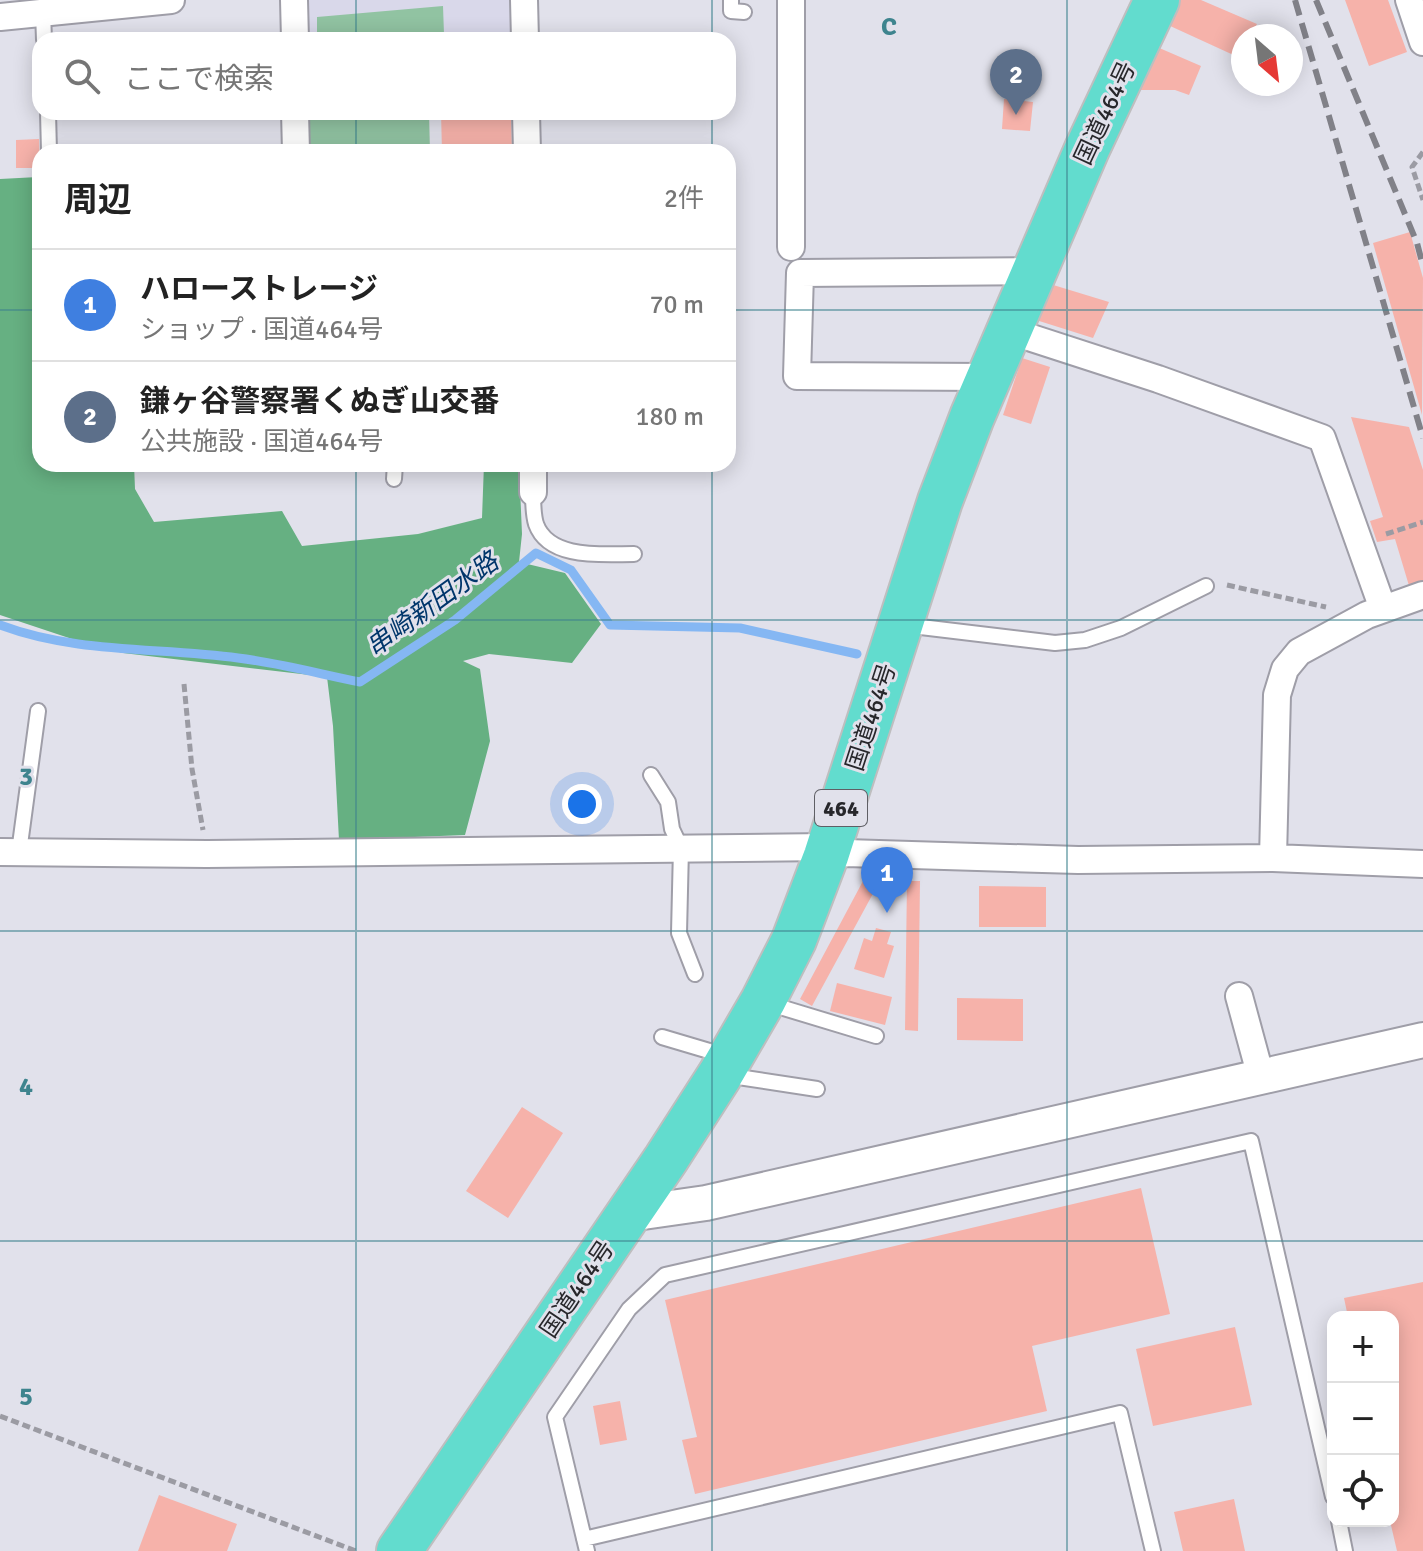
<!DOCTYPE html>
<html lang="ja">
<meta charset="utf-8">
<style>
body{margin:0;font-family:Signika,"Noto Sans JP",sans-serif;background:#f6f6f6;color:#222}
.controls{position:absolute;right:24px;bottom:24px;display:grid;overflow:hidden;border-radius:16px;box-shadow:0 4px 20px #0003}
.controls button{width:72px;height:72px;display:grid;place-items:center;padding:0;border:0;border-bottom:2px solid #e0e0e0;background:#fff;color:#222;font:40px sans-serif}
.compass{position:absolute;left:1231px;top:24px;width:72px;height:72px;border-radius:50%;background:#fff;box-shadow:0 4px 20px #0003;rotate:152deg}
.you{position:absolute;left:582px;top:804px;width:28px;height:28px;margin:-20px;border:6px solid #fff;border-radius:50%;background:#1a73e8;box-shadow:0 0 0 12px #1a73e833}
.badge{display:grid;place-items:center;width:52px;height:52px;border-radius:50%;background:#111827;color:#fff;font-size:26px;font-weight:700}
.pin{position:absolute;translate:-50% -66px;filter:drop-shadow(0 2px 4px #0008)}
.pin::after{content:'';position:absolute;top:42px;width:28px;height:24px;background:inherit;clip-path:polygon(0 0,100% 0,50% 100%)}
.list{margin:0;padding:0;list-style:none}
h2{display:flex;justify-content:space-between;align-items:center;height:104px;margin:0;padding:0 32px;font-size:34px}
h2 small{font-size:26px;font-weight:400;color:#767676}
.list li{display:grid;grid-template-columns:52px 1fr auto;gap:24px;align-items:center;box-sizing:border-box;height:112px;padding:0 32px;border-top:2px solid #e0e0e0}
.list b{display:block;font-size:30px;white-space:nowrap}
.list p{margin:0;font-size:26px;white-space:nowrap;color:#767676}
.list em{font-size:26px;font-style:normal;color:#767676}
.icon{flex:none;width:44px;height:44px;fill:none;stroke:currentColor;stroke-width:2;stroke-linecap:round;stroke-linejoin:round}
.map{position:relative;flex:none;width:1423px;height:1551px;overflow:hidden}
.search{position:absolute;background:#fff;box-shadow:0 4px 20px #0003;left:32px;top:32px;width:704px;height:88px;display:flex;align-items:center;gap:20px;box-sizing:border-box;padding:0 28px;border-radius:24px;color:#767676;font-size:30px}
.panel{position:absolute;background:#fff;box-shadow:0 4px 20px #0003;left:32px;top:144px;width:704px;height:328px;border-radius:24px}
.map>svg:first-child{display:block}
</style>
<div class="map">
<svg width="1423" height="1551" viewBox="0 0 1423 1551">
<rect width="100%" height="100%" fill="#e1e1eb"/>
<path fill="#d9d8ea" d="M303,0H515L516,40H303Z"/>
<path fill="#91c3a2" d="M443,6L444,34L435,40H317V17Z
M306,112H429L430,152H306Z"/>
<path fill="#66b082" d="M38,177L40,464H134L135,489L154,522L282,511L302,546L418,534L482,518L484,464H519L522,534L519,562L565,573L601,624L572,663L489,654L463,661L480,669L490,741L465,835L339,840L333,726L327,677L123,653L84,643L0,615V179Z"/>
<g fill="none" stroke-linecap="round" stroke-linejoin="round">
<path stroke="#85b7f3" stroke-width="9" d="M0,625C77,654 159,647 238,658C279,663 320,674 360,682L455,620L536,553L571,570L610,625L740,628L857,654"/>
</g>
<path fill="#f6b2aa" d="M1179,0H1201L1257,24L1251,36H1243L1240,58L1168,25Z
M1345,0H1388L1407,52L1369,66Z
M1157,47L1201,66L1189,95L1175,90H1140Z
M1250,84H1284V88L1249,87Z
M1004,99L1033,102L1030,131L1002,129Z
M441,112H511L512,152H442Z
M39,139L40,168H16V140Z
M1410,232L1423,278L1422,415L1373,243Z
M1050,284L1109,302L1093,338L1036,320Z
M1022,358L1050,367L1031,424L1003,415Z
M1351,417L1409,427L1423,470V585L1410,589L1395,539L1377,542L1370,521L1383,517Z
M863,881L876,888L812,1006L800,999Z
M907,881H920L918,1031L905,1030Z
M979,886L1046,887V927H979Z
M876,928L891,932L887,944L894,946L884,978L854,969L864,938L872,941Z
M837,983L892,997L885,1025L830,1011Z
M957,998L1023,999V1041L957,1040Z
M522,1107L563,1133L508,1218L466,1191Z
M1141,1188L1170,1314L1032,1346L1047,1411L695,1494L682,1440L697,1437L665,1300Z
M1423,1282V1551H1397L1390,1521H1393V1317H1348L1344,1298Z
M1235,1327L1252,1405L1153,1426L1136,1349Z
M620,1401L627,1440L600,1445L593,1406Z
M159,1495L237,1524L227,1551H138Z
M1234,1499L1245,1551H1183L1174,1512Z"/>
<g fill="none" stroke-linecap="round" stroke-linejoin="round">
<defs>
<path id="service" d="M731,0V11L744,12
M43,12L44,40
M48,112L49,152
M394,479L395,464
M533,492C533,503 533,514 536,524C549,560 603,554 634,554
M904,625L1055,643L1085,640L1121,628L1206,586
M651,775L668,802L672,829L681,848L679,933L695,974
M19,852L38,711
M767,1003L876,1036
M662,1037L726,1056
M725,1075L817,1089
M1339,1521L1345,1551
M584,1539L1120,1413L1153,1551
M587,1551L555,1417L629,1309L665,1275L1251,1141L1333,1497"/>
<path id="minor" d="M294,0L295,40
M524,0L525,40
M791,0V247
M1409,0L1423,42
M0,17L171,0
M295,112L296,152
M526,112L527,152
M1010,331L1158,379L1322,438L1383,609
M989,377L797,376L800,273L1035,271
M533,464V492
M0,852L207,854L828,847
M826,856L846,853L1078,860L1273,858L1423,864
M1273,858L1277,695L1285,669L1299,652L1367,615L1423,595
M1239,996L1261,1077"/>
<path id="tertiary" d="M629,1214L706,1203L1423,1040"/>
<path id="trunk" d="M399,1551L666,1159L720,1075L763,1001L794,940L826,856L940,501L972,417L1087,149L1157,0"/>
</defs>
<use href="#service" stroke="#9f9ea8" stroke-width="18"/>
<use href="#minor" stroke="#9f9ea8" stroke-width="30"/>
<use href="#tertiary" stroke="#9f9ea8" stroke-width="38"/>
<use href="#trunk" stroke="#bebebf" stroke-width="48"/>
<path stroke="#9b9ba3" stroke-width="5" stroke-dasharray="8 4" stroke-linecap="butt" d="M1423,152L1412,167L1423,200
M1386,534L1423,522
M1227,585L1326,607
M184,684L192,769L203,830
M0,1416L356,1551"/>
<use href="#service" stroke="#fff" stroke-width="14"/>
<use href="#minor" stroke="#fff" stroke-width="26"/>
<use href="#tertiary" stroke="#fff" stroke-width="34"/>
<use href="#trunk" stroke="#62dcce" stroke-width="44"/>
<path stroke="#818188" stroke-width="6" stroke-dasharray="16 8" stroke-linecap="butt" d="M1295,0L1423,438
M1316,0L1417,243L1423,266"/>
</g>
<path fill="none" stroke="#3e848e" stroke-width="2" stroke-opacity="0.55" d="M356,0V40M712,0V40M1067,0V1551M356,112V152M712,112V152M0,310H40M728,310H1423M356,464V1551M712,464V1551M0,620H1423M0,931H1423M0,1241H1423"/>
<g text-anchor="middle" stroke-width="6" stroke-linejoin="round" paint-order="stroke">
<rect fill="#e1e1eb" stroke="#5f5f65" stroke-width="2" x="815" y="790" width="52" height="36" rx="6"/>
<g font-size="22" font-weight="bold" fill="#27272b">
<text x="841" y="816">464</text>
</g>
<g font-size="24" fill="#27272b" stroke="#e1e1eb">
<text transform="translate(1105 113) rotate(-65)" y="8">国道464号</text>
<text transform="translate(871 717) rotate(-72)" y="8">国道464号</text>
<text transform="translate(577 1289) rotate(-56)" y="8">国道464号</text>
</g>
<g font-size="26" font-style="italic" fill="#00366b" stroke="#e1e1eb">
<text transform="translate(432 604) rotate(-36)" y="9">串崎新田水路</text>
</g>
</g>
<g font-size="26" text-anchor="middle" font-weight="bold" fill="#3e848e" stroke="#e1e1eb" stroke-width="6" stroke-linejoin="round" paint-order="stroke">
<text x="889" y="35">C</text>
<text x="26" y="785">3</text>
<text x="26" y="1095">4</text>
<text x="26" y="1405">5</text>
</g>
</svg>
<div class="controls">
<button>+</button>
<button>−</button>
<button><svg class="icon" aria-label="locate" viewBox="0 0 24 24"><circle cx="12" cy="12" r="6"/><path d="M12 2v4M12 18v4M2 12h4M18 12h4"/></svg></button>
</div>
<svg class="compass" viewBox="-18 -18 36 36"><path d="M0-13l5 13h-10z" fill="#e53935"/><path d="M0 13l5-13h-10z" fill="#767676"/></svg>
<div class="you"></div>
<div class="pin badge" style="left:887px;top:913px;background:#3f7fe0">1</div>
<div class="pin badge" style="left:1016px;top:115px;background:#5c6f8a">2</div>
<div class="search"><svg class="icon" aria-label="search" viewBox="0 0 24 24"><circle cx="10" cy="10" r="6"/><path d="M15 15l6 6"/></svg>ここで検索</div>
<section class="panel">
<h2>周辺<small>2件</small></h2>
<ul class="list">
<li><span class="badge" style="background:#3f7fe0">1</span><div><b>ハローストレージ</b><p>ショップ · 国道464号</p></div><em>70 m</em></li>
<li><span class="badge" style="background:#5c6f8a">2</span><div><b>鎌ヶ谷警察署くぬぎ山交番</b><p>公共施設 · 国道464号</p></div><em>180 m</em></li>
</ul>
</section>
</div>
